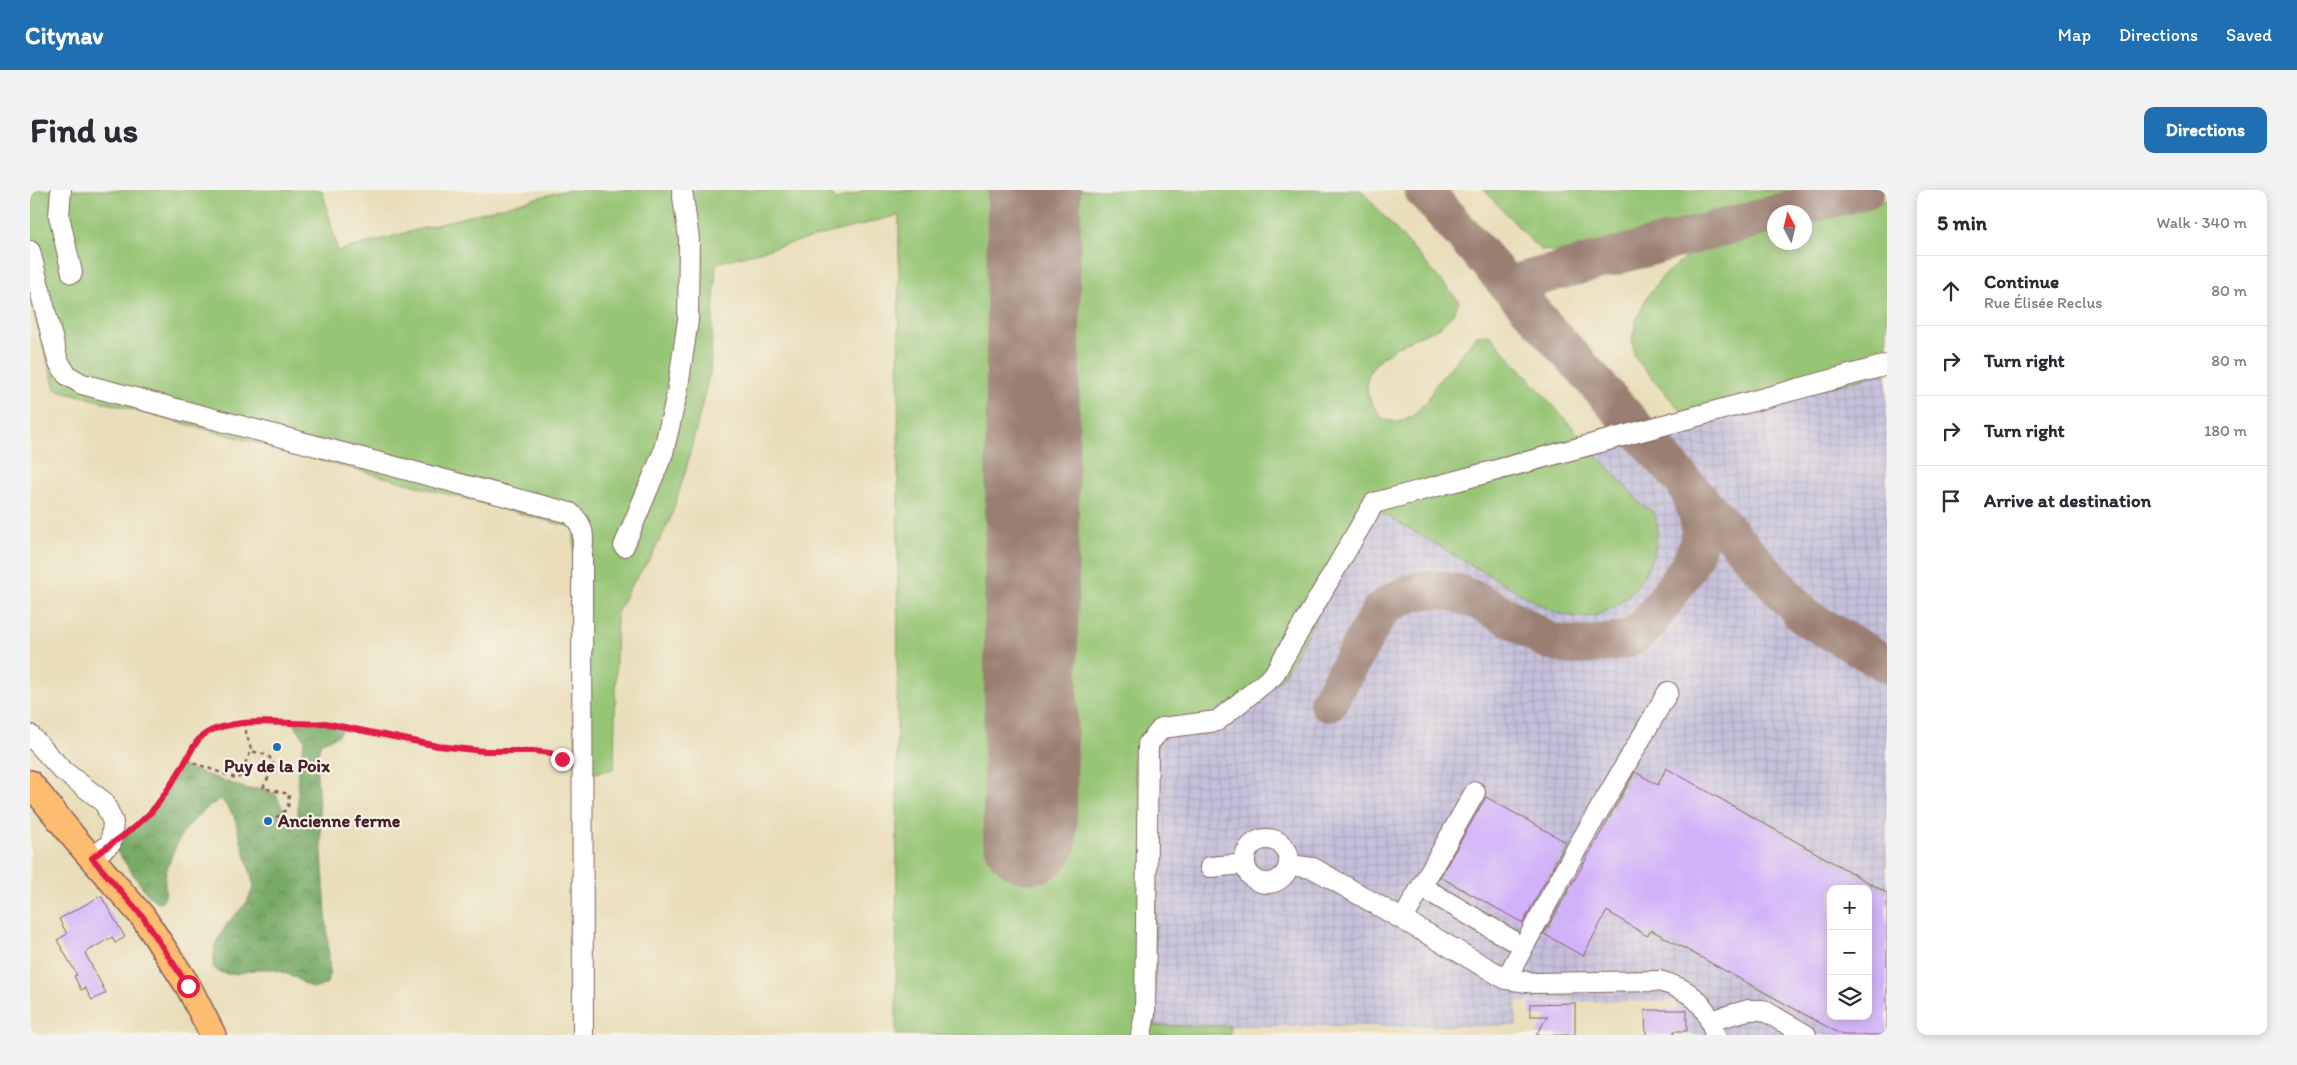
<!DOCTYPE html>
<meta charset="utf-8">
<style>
body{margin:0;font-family:Itim,sans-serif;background:#f2f2f3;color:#2b2b33}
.controls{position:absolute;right:15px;bottom:15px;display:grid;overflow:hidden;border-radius:10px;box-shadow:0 2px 12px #0003}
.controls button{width:45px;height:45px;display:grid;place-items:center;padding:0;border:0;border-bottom:1px solid #e1e1e2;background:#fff;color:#2b2b33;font:25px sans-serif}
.compass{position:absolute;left:1737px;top:15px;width:45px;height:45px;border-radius:50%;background:#fff;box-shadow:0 2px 12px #0003;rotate:353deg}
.stop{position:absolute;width:15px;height:15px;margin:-11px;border:4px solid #e11d48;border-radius:50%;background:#fff}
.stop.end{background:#e11d48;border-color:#fff;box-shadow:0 1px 5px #0008}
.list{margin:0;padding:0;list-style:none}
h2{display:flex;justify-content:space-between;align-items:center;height:65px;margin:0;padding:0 20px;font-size:21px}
h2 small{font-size:16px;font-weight:400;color:#7c7c81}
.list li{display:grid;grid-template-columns:32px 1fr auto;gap:15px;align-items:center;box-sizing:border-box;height:70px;padding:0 20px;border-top:1px solid #e1e1e2}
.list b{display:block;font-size:19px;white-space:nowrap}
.list p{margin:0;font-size:16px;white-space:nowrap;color:#7c7c81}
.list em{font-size:16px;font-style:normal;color:#7c7c81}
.icon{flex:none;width:28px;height:28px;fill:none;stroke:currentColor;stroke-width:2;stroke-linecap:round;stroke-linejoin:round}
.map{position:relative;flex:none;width:1857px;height:845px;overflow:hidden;border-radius:10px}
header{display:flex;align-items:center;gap:30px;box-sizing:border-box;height:70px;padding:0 25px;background:#1f6fb2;color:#fff}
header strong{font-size:24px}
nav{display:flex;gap:28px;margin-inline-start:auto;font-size:18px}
.intro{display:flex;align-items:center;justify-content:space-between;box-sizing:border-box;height:120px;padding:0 30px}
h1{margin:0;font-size:35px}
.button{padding:12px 22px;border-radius:10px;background:#1f6fb2;color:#fff;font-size:18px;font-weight:700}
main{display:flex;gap:30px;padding:0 30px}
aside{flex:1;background:#fff;border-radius:10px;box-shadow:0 2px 12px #0003}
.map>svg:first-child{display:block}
</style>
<header>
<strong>Citynav</strong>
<nav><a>Map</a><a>Directions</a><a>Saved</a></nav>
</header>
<div class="intro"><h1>Find us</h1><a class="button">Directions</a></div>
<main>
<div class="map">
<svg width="1857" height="845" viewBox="0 0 1857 845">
<defs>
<pattern id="industrial-grid" width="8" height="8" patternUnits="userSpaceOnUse" patternTransform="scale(1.25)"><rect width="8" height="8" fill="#c5c0da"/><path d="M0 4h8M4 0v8" fill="none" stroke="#aba5bb"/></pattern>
<pattern id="forest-crowns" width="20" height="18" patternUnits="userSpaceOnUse" patternTransform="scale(1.25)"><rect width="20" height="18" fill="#78aa66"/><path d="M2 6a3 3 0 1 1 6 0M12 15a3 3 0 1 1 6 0" fill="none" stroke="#648a54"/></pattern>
</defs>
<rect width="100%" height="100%" fill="#f7f3e8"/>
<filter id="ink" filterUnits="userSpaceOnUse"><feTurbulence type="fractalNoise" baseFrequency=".02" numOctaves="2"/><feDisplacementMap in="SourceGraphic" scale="10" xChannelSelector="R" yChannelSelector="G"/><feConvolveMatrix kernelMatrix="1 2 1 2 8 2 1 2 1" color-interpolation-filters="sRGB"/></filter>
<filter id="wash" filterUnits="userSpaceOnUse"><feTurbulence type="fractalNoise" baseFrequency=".0096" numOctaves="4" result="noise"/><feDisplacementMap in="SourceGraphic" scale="20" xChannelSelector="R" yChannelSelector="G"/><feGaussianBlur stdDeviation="1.12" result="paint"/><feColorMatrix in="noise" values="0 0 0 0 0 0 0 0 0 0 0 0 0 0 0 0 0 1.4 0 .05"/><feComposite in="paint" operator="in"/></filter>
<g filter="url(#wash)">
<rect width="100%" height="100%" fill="#e9deb9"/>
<path fill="url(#industrial-grid)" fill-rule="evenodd" d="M1857,182V845H1647V811L1486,812L1487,836H1125L1127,550L1347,320ZM1801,699H1838V826H1801Z"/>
<path fill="#96c574" stroke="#707250" d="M0,0H292L308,61L536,0H798L806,10L831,2V0H1331L1429,111C1425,122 1419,130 1409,137C1401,142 1392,144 1384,148C1344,168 1318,189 1354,230L1368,232L1382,226L1398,210L1404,197L1447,145L1459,144L1612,315C1615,317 1619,319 1622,321C1627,327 1627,333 1627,339C1628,375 1599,417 1563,426C1549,429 1535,425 1521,421L1347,320L1251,490L1127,550L1125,836H1200V845H866L869,25L686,73L680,182L656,279L640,330L621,367L600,397L587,423L584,579L546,587L544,338L25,199L0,106Z
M1454,0H1778L1559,59L1535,62L1510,60Z
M1857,11V182L1662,234L1605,168L1602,148L1608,126L1618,105L1635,84L1663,62L1744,41V52H1774L1775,33Z"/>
<path fill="url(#forest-crowns)" stroke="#616448" d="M264,533H295L314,536L308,546L291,552L286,571L300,785L297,793C282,804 277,794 264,787C256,783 246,780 238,779C219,777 197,793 183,777L185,755L197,734L217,712L224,696L204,626L191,609C166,623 149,643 140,671C138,676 135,684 135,690C134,701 140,707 128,713L118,705L81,653L121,622L152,576L217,599L233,598L246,605L263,639L268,627V577L275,550Z"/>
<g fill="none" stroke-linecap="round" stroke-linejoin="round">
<path stroke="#9a7e72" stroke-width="38" d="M1393,0L1775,427L1857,474
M1751,22L1836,0
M1477,95L1744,24
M1298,513L1350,421C1402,379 1443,408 1492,435C1502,441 1512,449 1522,452C1538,457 1556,456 1572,454C1587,452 1598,451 1610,441C1623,431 1639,403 1649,390C1673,357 1676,335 1657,298"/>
<path stroke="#9a7e72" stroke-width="94" d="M1000,647L1004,0"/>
</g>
<g id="blocks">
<path fill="#d1b2fa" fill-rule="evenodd" d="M1636,578L1857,703V845H1812L1621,740L1617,746L1577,721L1553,766L1514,744L1605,582L1628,595ZM1801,699H1838V826H1801Z
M1456,607L1536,652L1493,733L1410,687Z
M71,706L95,747L85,753L82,747L55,763L76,803L62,810L55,798L51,800L44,786L47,785L27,750L37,744L29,729Z
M1545,813V845H1506L1518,826H1500V814Z
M1615,820H1657V841H1644V845H1616Z"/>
</g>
</g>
<g filter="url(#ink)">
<use href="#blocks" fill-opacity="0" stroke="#82625d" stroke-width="1"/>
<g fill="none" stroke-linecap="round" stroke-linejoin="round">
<defs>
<path id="minor" d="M31,0L29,26L42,83
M0,61L28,171L37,185L52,194L540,323C555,335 554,347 552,364L553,845
M594,356L633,263L647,204L658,130L659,49L652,0
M0,545L32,580L74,612L83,632L81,653L62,668
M1215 671a22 22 0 1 1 44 0a22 22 0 1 1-44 0Z
M1259,675L1283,678L1476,789L1505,793L1629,791C1660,799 1677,813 1685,845
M1180,677L1215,674
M1392,697L1480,749
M1373,729L1445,602
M1476,789L1547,658L1638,502
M1680,831L1718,820H1733L1776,845
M1111,845L1115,824L1118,554L1132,538L1187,531L1243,486L1344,313L1857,175"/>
<path id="major" d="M0,593L45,649L113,727L158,796L183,845"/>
</defs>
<use href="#minor" stroke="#82625d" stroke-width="22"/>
<use href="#major" stroke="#82625d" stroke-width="28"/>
<path stroke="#82625d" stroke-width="2.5" stroke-dasharray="4 4" stroke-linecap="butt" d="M215,532C214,542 220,551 221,561L237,565L243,571V578L233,598L259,604L258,618L250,625L236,633
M156,570L208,589L221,561
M98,641C122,623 138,600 153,574C158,566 162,554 169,548C178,539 195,535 207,533C237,528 265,535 295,533C347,542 399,558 453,561C475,562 524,553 535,576"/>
<use href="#minor" stroke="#fff" stroke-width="20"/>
<use href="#major" stroke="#febc70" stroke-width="25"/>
</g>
</g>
<g fill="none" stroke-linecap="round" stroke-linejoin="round" filter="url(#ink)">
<path stroke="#e11d48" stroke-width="6" d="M158,796L113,727L62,668C81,653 106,639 122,621C134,607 144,590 154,574C163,558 167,545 185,539C222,526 257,536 295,533L408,556L453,561H503L520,563L532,569"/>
</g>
<g fill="#1f6fb2" stroke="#f7f3e8" stroke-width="2">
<circle cx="247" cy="557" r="5"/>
<circle cx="238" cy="631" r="5"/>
</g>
<g text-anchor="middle" stroke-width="4.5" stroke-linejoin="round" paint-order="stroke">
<g font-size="18" font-weight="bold" fill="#4a1f2b" stroke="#f7f3e8">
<text x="247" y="582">Puy de la Poix</text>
<text x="248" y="637" text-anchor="start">Ancienne ferme</text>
</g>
</g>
</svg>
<div class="controls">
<button>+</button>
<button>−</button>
<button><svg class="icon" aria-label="layers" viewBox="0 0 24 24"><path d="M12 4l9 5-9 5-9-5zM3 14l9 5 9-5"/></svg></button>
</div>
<svg class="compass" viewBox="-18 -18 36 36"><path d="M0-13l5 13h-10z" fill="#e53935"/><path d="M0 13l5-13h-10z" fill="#7c7c81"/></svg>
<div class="stop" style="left:158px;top:796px"></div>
<div class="stop end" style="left:532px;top:569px"></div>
</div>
<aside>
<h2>5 min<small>Walk · 340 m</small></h2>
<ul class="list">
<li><svg class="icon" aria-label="ahead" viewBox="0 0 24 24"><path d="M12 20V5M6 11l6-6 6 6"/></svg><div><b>Continue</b><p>Rue Élisée Reclus</p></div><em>80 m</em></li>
<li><svg class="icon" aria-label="right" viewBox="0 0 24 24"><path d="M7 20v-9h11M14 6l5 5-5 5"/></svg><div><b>Turn right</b></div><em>80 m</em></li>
<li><svg class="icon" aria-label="right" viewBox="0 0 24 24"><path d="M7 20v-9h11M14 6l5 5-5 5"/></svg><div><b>Turn right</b></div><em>180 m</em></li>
<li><svg class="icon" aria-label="arrive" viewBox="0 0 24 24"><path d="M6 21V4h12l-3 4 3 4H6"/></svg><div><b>Arrive at destination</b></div></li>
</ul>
</aside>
</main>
